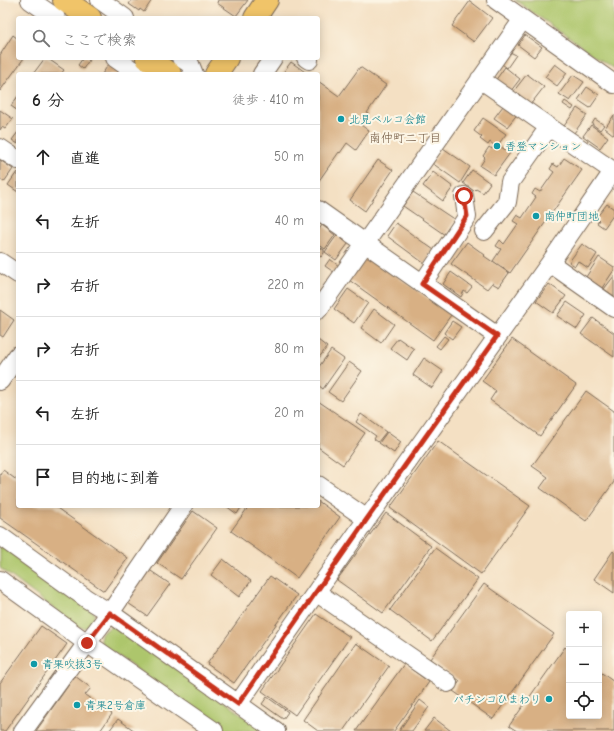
<!DOCTYPE html>
<html lang="ja">
<meta charset="utf-8">
<style>
body{margin:0;font-family:"Comic Neue","Klee One",sans-serif;background:#f6f6f6;color:#222}
.controls{position:absolute;right:12px;bottom:12px;display:grid;overflow:hidden;border-radius:4px;box-shadow:0 2px 10px #0003}
.controls button{width:36px;height:36px;display:grid;place-items:center;padding:0;border:0;border-bottom:1px solid #e0e0e0;background:#fff;color:#222;font:20px sans-serif}
.stop{position:absolute;width:12px;height:12px;margin:-9px;border:3px solid #c8321e;border-radius:50%;background:#fff}
.stop.end{background:#c8321e;border-color:#fff;box-shadow:0 1px 4px #0008}
.list{margin:0;padding:0;list-style:none}
h2{display:flex;justify-content:space-between;align-items:center;height:52px;margin:0;padding:0 16px;font-size:17px}
h2 small{font-size:13px;font-weight:400;color:#767676}
.list li{display:grid;grid-template-columns:26px 1fr auto;gap:12px;align-items:center;box-sizing:border-box;height:64px;padding:0 16px;border-top:1px solid #e0e0e0}
.list b{display:block;font-size:15px;white-space:nowrap}
.list em{font-size:13px;font-style:normal;color:#767676}
.icon{flex:none;width:22px;height:22px;fill:none;stroke:currentColor;stroke-width:2;stroke-linecap:round;stroke-linejoin:round}
.map{position:relative;flex:none;width:614px;height:731px;overflow:hidden}
.search{position:absolute;background:#fff;box-shadow:0 2px 10px #0003;left:16px;top:16px;width:304px;height:44px;display:flex;align-items:center;gap:10px;box-sizing:border-box;padding:0 14px;border-radius:4px;color:#767676;font-size:15px}
.panel{position:absolute;background:#fff;box-shadow:0 2px 10px #0003;left:16px;top:72px;width:304px;height:436px;border-radius:4px}
.map>svg:first-child{display:block}
</style>
<div class="map">
<svg width="614" height="731" viewBox="0 0 614 731">
<rect width="100%" height="100%" fill="#fcf5e5"/>
<filter id="ink" filterUnits="userSpaceOnUse"><feTurbulence type="fractalNoise" baseFrequency=".025" numOctaves="2"/><feDisplacementMap in="SourceGraphic" scale="8" xChannelSelector="R" yChannelSelector="G"/><feConvolveMatrix kernelMatrix="1 2 1 2 8 2 1 2 1" color-interpolation-filters="sRGB"/></filter>
<filter id="wash" filterUnits="userSpaceOnUse"><feTurbulence type="fractalNoise" baseFrequency=".012" numOctaves="4" result="noise"/><feDisplacementMap in="SourceGraphic" scale="16" xChannelSelector="R" yChannelSelector="G"/><feGaussianBlur stdDeviation="0.9" result="paint"/><feColorMatrix in="noise" values="0 0 0 0 0 0 0 0 0 0 0 0 0 0 0 0 0 1.4 0 .05"/><feComposite in="paint" operator="in"/></filter>
<g filter="url(#wash)">
<rect width="100%" height="100%" fill="#f4e0c3"/>
<path fill="#adc66c" stroke="#747845" d="M515,0H614V69Z
M0,544L94,612C94,617 95,615 92,620C88,627 87,629 78,627L0,568Z
M114,624L265,731H224L102,645L100,639L101,634Z"/>
<g id="blocks">
<path fill="#d8b084" d="M132,0H152L144,12L140,9L139,11L129,4Z
M218,0H248L236,16L217,3Z
M470,1L492,18L474,42L452,26Z
M13,35L18,39V58H24L0,91V55Z
M525,35L542,47L534,57L518,45Z
M510,52L516,55L507,68L502,64Z
M45,58H47L64,70L61,74H33Z
M83,58H86L89,60L83,69L78,65Z
M291,62L308,74H282Z
M109,64L124,74H102Z
M555,64L567,73L557,86L545,77Z
M360,67L386,85L367,113L369,114L361,125L369,131L356,150L347,143L340,153L339,152L318,182V81L339,96Z
M505,67L520,79L510,92L495,81Z
M527,74L544,87L530,105L513,92Z
M573,75L584,82L570,101L559,94Z
M587,87L599,95L590,108L578,100Z
M18,96V111L11,106Z
M565,101L574,107L572,110L563,104Z
M506,102L519,112L507,127L494,118Z
M577,108L587,115L574,133L564,126Z
M0,110L13,119L5,129L2,127L0,130Z
M614,115V135L605,128Z
M483,118L506,134L498,145L510,153L494,175L480,166L485,158L483,156L489,147L492,149L494,145L490,142L488,145L480,139L482,137L474,131Z
M595,119L604,125L600,130L592,124Z
M591,125L608,137L600,148L583,136Z
M18,132V144L12,140Z
M443,148L470,167L460,183L432,163Z
M564,158L582,170L510,273L493,261L501,249L496,246L500,240L504,244L518,224L513,221L517,215L522,218L536,197L532,194L535,189L540,192L554,172L550,169L553,164L558,167Z
M0,160L13,169L4,182L0,179Z
M378,160L393,170L365,211L350,200Z
M472,170L490,183L483,193L476,189L474,191L463,183Z
M17,172L18,173V192L8,185Z
M433,172L453,187L443,201L423,186Z
M413,192L455,220L445,235L403,206Z
M607,204L614,209V214L604,228L597,223L599,220L596,218Z
M396,223L434,250L425,264L387,236Z
M322,225L335,235L325,249L318,244V231Z
M337,235L348,244L336,260L325,252Z
M467,242L485,255L484,256L509,273L499,287L492,283L487,289L451,264Z
M582,244L597,254L588,268L578,261L575,266L569,262Z
M318,246L324,250V253L321,257L318,255Z
M367,255L451,315L433,340L349,280Z
M599,257L614,267V270L602,288L586,277Z
M330,259L340,267L335,273L325,266Z
M451,272L472,287L467,293L464,291L461,297L443,284Z
M614,276V296L604,289Z
M549,284L566,296L553,313L536,301Z
M348,289L368,303L354,323L334,309Z
M567,302L586,315L577,329L557,316Z
M374,309L394,324L381,343L361,328Z
M0,310L14,320L3,337L0,335Z
M593,318L614,333V357L581,334Z
M452,321L461,327L452,339L444,333Z
M444,336L448,339L440,349L436,346Z
M398,338L414,349L407,360L390,348Z
M512,339L576,385L540,436L490,400L496,391L482,381Z
M318,340L327,347L318,359Z
M331,350L344,359L323,389L318,385V368Z
M424,358L443,371L432,388L413,375Z
M349,362L362,371L341,401L328,392Z
M586,391L614,411V482L586,521L540,488L548,477L532,466Z
M318,401L365,433L343,465L318,447Z
M361,414L386,432L378,442L374,439L376,436L356,422Z
M387,432L401,442L394,453L379,443Z
M438,441L530,506L481,574L390,508Z
M3,470L18,481V506H54L128,558L104,591L0,518V475Z
M318,501L340,517L297,578L231,531L249,506H318Z
M226,506H242L237,514Z
M193,511L217,528L181,579L157,563Z
M386,513L431,546L383,613L337,580Z
M435,548L478,579L432,641L390,610Z
M613,551L614,552V593L594,579Z
M223,559L251,581L239,597L211,575Z
M148,569L170,584L147,616L125,601Z
M270,576L297,595L234,683L207,664Z
M484,584L554,634L493,719L453,691L460,681L430,659Z
M316,614L350,637L295,715L262,691Z
M41,626L67,644L5,731H0V683Z
M356,643L389,666L343,731H318L303,720Z
M565,647L569,651V716H599V671L614,682V731H517L509,726Z
M404,664L429,682L394,731H356Z
M75,676L91,688L85,695L112,714L100,731H36Z
M267,697L288,712L283,719L262,704Z
M420,700L429,707L412,731H399Z
M434,718L451,731H424Z
M118,719L135,731H109Z"/>
</g>
</g>
<g filter="url(#ink)">
<use href="#blocks" fill-opacity="0" stroke="#7c6a58" stroke-width="1"/>
<g fill="none" stroke-linecap="round" stroke-linejoin="round">
<defs>
<path id="minor" d="M30,0L56,18
M100,0L125,18
M496,0L614,84
M115,58L138,74
M181,58L190,64L194,74
M306,58L309,60
M262,74L273,58
M480,79L549,127
M0,148L18,160
M318,210L497,336
M484,231L507,202L510,182L549,127L613,171
M0,262L18,274
M550,263L614,308
M422,284L467,217L464,196
M318,310L523,19
M0,381L18,355
M318,485L367,519
M0,536L87,599L110,613L276,731
M0,580L87,643L214,731
M316,592L448,683
M238,704L367,519L550,263L614,170
M23,731L87,643L110,613L183,506"/>
<path id="major" d="M64,0L90,18
M255,18L267,0
M147,58L170,74
M216,74L227,58"/>
</defs>
<use href="#minor" stroke="#7c6a58" stroke-width="20"/>
<use href="#major" stroke="#7c6a58" stroke-width="24"/>
<use href="#minor" stroke="#fff" stroke-width="18"/>
<use href="#major" stroke="#f0c469" stroke-width="22"/>
</g>
</g>
<g fill="none" stroke-linecap="round" stroke-linejoin="round" filter="url(#ink)">
<path stroke="#c8321e" stroke-width="5" d="M87,643L110,613L238,704L367,519L497,336L422,284L467,216L464,196"/>
</g>
<g fill="#0f9aa8" stroke="#fcf5e5" stroke-width="1.5">
<circle cx="341" cy="119" r="4"/>
<circle cx="497" cy="146" r="4"/>
<circle cx="536" cy="216" r="4"/>
<circle cx="34" cy="664" r="4"/>
<circle cx="549" cy="699" r="4"/>
<circle cx="77" cy="705" r="4"/>
</g>
<g text-anchor="middle" stroke-width="4" stroke-linejoin="round" paint-order="stroke">
<g font-size="11" fill="#0d838f" stroke="#fcf5e5" text-anchor="start">
<text x="349" y="123">北見ベルコ会館</text>
<text x="505" y="150">香登マンション</text>
<text x="544" y="220">南仲町団地</text>
<text x="42" y="668">青果吹抜3号</text>
<text x="541" y="703" text-anchor="end">パチンコひまわり</text>
<text x="85" y="709">青果2号倉庫</text>
</g>
<g font-size="12" fill="#725942" stroke="#fcf5e5">
<text x="405" y="142">南仲町二丁目</text>
</g>
</g>
</svg>
<div class="controls">
<button>+</button>
<button>−</button>
<button><svg class="icon" aria-label="locate" viewBox="0 0 24 24"><circle cx="12" cy="12" r="6"/><path d="M12 2v4M12 18v4M2 12h4M18 12h4"/></svg></button>
</div>
<div class="stop" style="left:464px;top:196px"></div>
<div class="stop end" style="left:87px;top:643px"></div>
<div class="search"><svg class="icon" aria-label="search" viewBox="0 0 24 24"><circle cx="10" cy="10" r="6"/><path d="M15 15l6 6"/></svg>ここで検索</div>
<section class="panel">
<h2>6 分<small>徒歩 · 410 m</small></h2>
<ul class="list">
<li><svg class="icon" aria-label="ahead" viewBox="0 0 24 24"><path d="M12 20V5M6 11l6-6 6 6"/></svg><div><b>直進</b></div><em>50 m</em></li>
<li><svg class="icon" aria-label="left" viewBox="0 0 24 24"><path d="M17 20v-9H6M10 6l-5 5 5 5"/></svg><div><b>左折</b></div><em>40 m</em></li>
<li><svg class="icon" aria-label="right" viewBox="0 0 24 24"><path d="M7 20v-9h11M14 6l5 5-5 5"/></svg><div><b>右折</b></div><em>220 m</em></li>
<li><svg class="icon" aria-label="right" viewBox="0 0 24 24"><path d="M7 20v-9h11M14 6l5 5-5 5"/></svg><div><b>右折</b></div><em>80 m</em></li>
<li><svg class="icon" aria-label="left" viewBox="0 0 24 24"><path d="M17 20v-9H6M10 6l-5 5 5 5"/></svg><div><b>左折</b></div><em>20 m</em></li>
<li><svg class="icon" aria-label="arrive" viewBox="0 0 24 24"><path d="M6 21V4h12l-3 4 3 4H6"/></svg><div><b>目的地に到着</b></div></li>
</ul>
</section>
</div>
